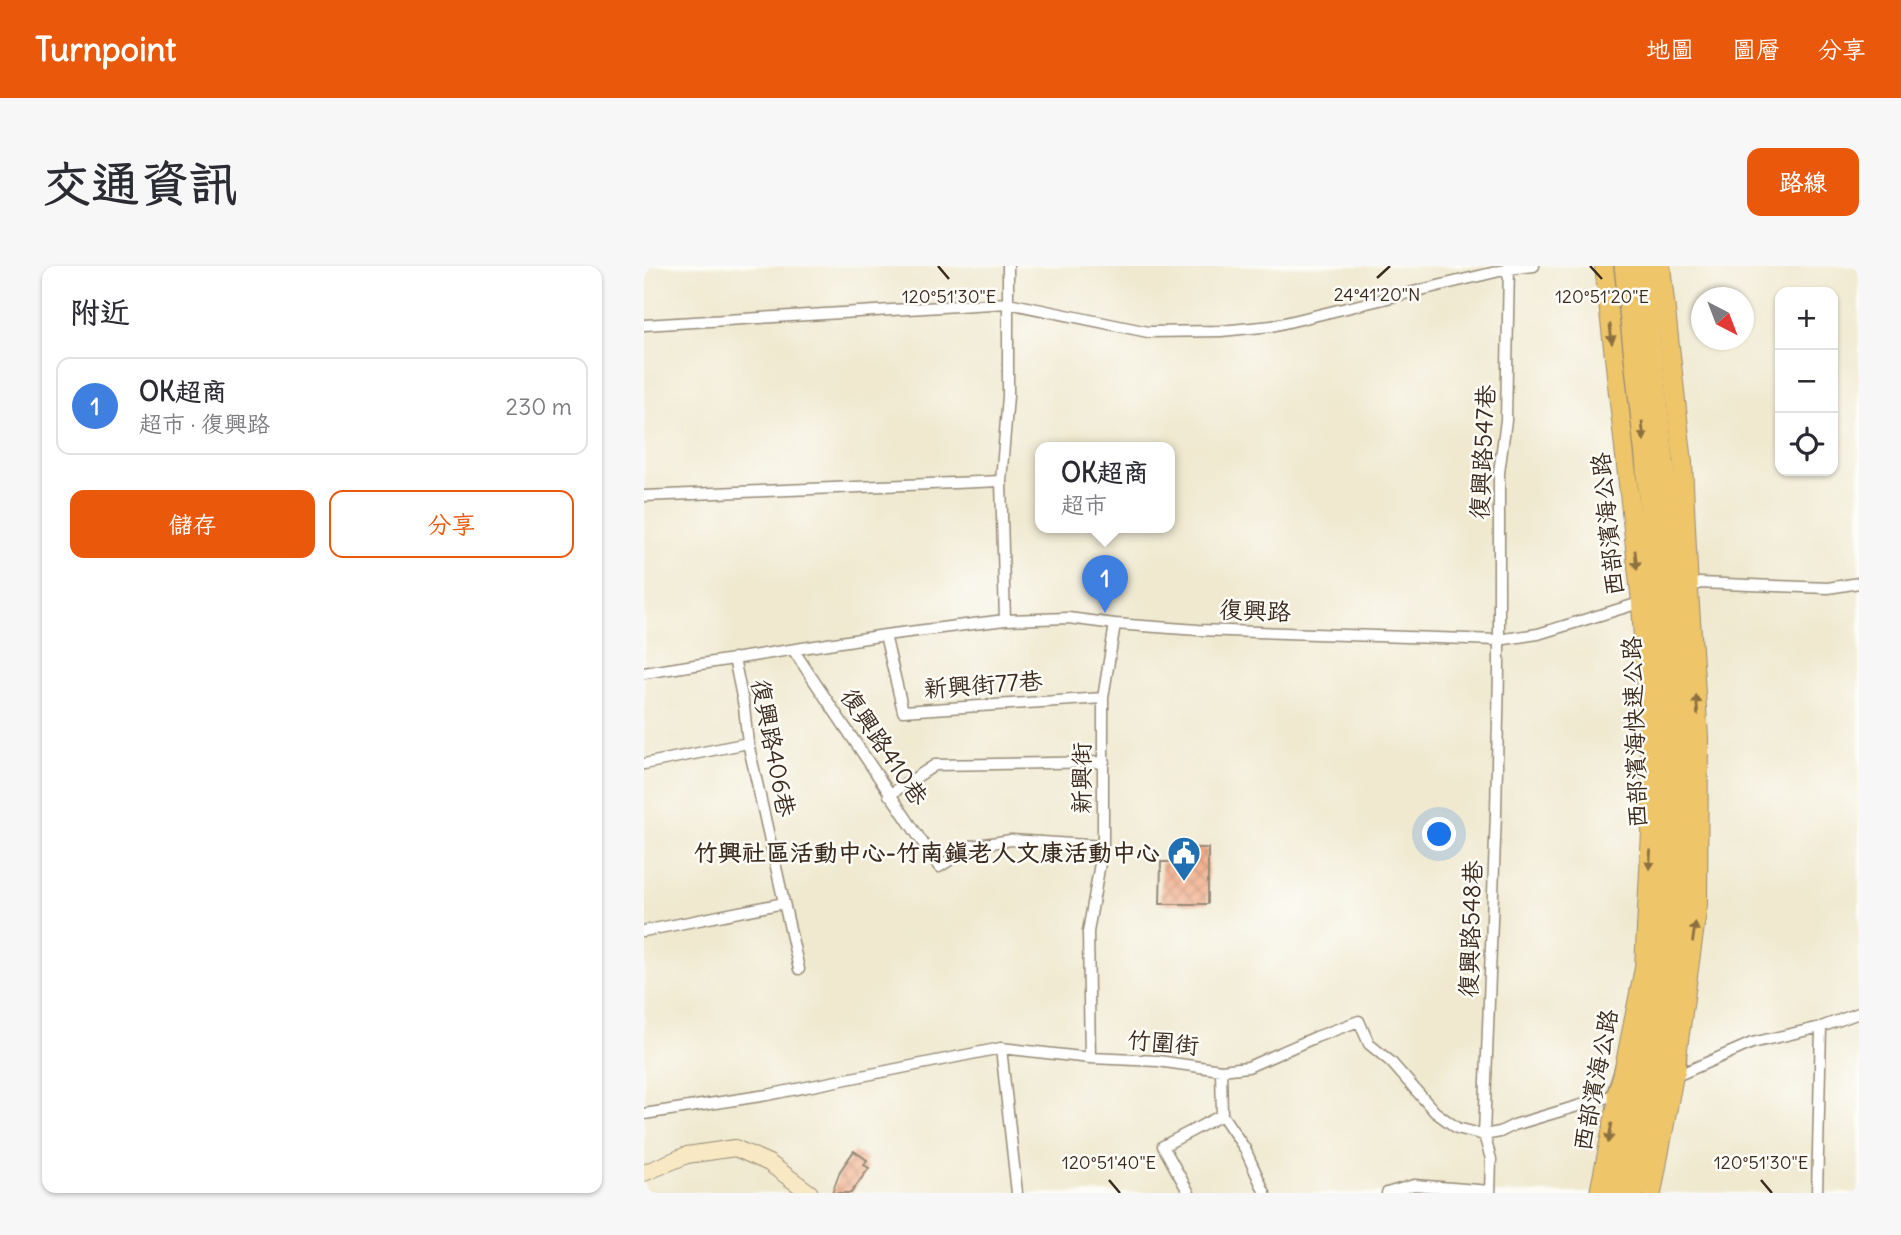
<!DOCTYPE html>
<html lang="zh-TW">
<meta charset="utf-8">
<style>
body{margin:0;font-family:Delius,"LXGW WenKai TC",sans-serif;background:#f7f7f7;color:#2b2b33}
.controls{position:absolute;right:21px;top:21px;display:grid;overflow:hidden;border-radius:14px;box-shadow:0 2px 5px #0004}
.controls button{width:63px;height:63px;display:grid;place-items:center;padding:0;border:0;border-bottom:2px solid #e1e1e2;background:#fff;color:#2b2b33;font:35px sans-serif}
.compass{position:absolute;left:1047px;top:21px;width:63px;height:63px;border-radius:50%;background:#fff;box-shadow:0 2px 5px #0004;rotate:138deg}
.you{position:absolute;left:796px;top:569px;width:24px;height:24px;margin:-18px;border:5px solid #fff;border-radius:50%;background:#1a73e8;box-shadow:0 0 0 10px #1a73e833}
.badge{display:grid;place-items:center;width:46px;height:46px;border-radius:50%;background:#ea580c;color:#fff;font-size:23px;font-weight:700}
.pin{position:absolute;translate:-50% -58px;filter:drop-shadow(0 2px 4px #0008)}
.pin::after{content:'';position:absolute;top:37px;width:24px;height:21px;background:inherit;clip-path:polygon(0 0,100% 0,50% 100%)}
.popup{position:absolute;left:391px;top:176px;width:140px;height:91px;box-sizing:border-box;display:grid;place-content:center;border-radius:14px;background:#fff;filter:drop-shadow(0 2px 5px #0005);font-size:23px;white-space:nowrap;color:#7c7c81}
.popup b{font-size:26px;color:#2b2b33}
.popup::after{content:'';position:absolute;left:50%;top:100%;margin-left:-14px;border:14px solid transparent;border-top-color:#fff}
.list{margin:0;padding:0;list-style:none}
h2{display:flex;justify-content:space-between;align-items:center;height:91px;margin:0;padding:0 28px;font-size:30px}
h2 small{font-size:23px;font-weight:400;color:#7c7c81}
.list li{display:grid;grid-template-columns:46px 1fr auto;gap:21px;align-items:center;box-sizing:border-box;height:98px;margin:0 14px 14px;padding:0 14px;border:2px solid #e1e1e2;border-radius:14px}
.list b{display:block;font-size:26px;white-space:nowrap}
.list p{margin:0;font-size:23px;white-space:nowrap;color:#7c7c81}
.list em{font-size:23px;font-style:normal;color:#7c7c81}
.actions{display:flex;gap:14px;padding:21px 28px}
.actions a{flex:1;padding:16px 0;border:2px solid #ea580c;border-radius:14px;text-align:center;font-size:24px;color:#ea580c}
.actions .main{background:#ea580c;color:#fff}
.icon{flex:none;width:38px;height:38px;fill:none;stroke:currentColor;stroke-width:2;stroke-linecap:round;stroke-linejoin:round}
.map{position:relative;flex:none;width:1215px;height:927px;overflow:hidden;border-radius:14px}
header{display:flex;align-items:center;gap:42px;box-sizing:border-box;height:98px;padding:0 35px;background:#ea580c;color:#fff}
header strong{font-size:33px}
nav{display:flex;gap:38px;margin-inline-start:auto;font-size:24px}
.intro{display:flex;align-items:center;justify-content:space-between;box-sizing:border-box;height:168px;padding:0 42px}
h1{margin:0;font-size:49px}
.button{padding:18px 32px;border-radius:14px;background:#ea580c;color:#fff;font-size:24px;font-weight:700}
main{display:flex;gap:42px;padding:0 42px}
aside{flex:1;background:#fff;border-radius:14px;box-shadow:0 2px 5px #0004}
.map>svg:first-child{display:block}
</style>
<header>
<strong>Turnpoint</strong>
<nav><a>地圖</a><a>圖層</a><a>分享</a></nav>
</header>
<div class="intro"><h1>交通資訊</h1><a class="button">路線</a></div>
<main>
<aside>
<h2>附近<small></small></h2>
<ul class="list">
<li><span class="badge" style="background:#3f7fe0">1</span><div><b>OK超商</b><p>超市 · 復興路</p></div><em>230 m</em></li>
</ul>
<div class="actions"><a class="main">儲存</a><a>分享</a></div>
</aside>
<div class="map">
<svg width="1215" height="927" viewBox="0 0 1215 927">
<defs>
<pattern id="building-cross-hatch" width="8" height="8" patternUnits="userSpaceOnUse" patternTransform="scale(1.75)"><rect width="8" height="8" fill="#f1a47d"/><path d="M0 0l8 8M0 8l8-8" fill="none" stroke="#c48666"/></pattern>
</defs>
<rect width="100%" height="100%" fill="#fdfcf7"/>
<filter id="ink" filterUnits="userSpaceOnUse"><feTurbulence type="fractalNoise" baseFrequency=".0143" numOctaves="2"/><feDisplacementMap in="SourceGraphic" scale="14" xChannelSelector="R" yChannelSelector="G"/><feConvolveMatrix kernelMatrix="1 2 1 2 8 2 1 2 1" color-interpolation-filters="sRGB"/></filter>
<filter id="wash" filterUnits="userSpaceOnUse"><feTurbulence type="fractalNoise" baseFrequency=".00686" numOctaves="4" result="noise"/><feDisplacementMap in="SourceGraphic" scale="28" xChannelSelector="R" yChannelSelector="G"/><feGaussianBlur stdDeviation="1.57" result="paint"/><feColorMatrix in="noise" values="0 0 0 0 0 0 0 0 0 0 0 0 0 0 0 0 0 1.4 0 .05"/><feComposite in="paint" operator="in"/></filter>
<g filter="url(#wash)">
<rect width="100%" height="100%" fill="#f0e9d0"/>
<g id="blocks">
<path fill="url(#building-cross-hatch)" d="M537,582H564V638H516L517,596H537Z
M210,885L223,894L220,899L225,902L207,927H188L196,905Z"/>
</g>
</g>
<g filter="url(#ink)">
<use href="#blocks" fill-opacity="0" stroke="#968a77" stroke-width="2"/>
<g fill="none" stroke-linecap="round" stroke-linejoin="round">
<defs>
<path id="street" d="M0,59L364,37L504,66L577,65L628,60L864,3L890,0
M0,230L357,215
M1041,326L1055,317L1184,322L1215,317
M361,354L357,215L364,130V0
M241,369L259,445L459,432
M150,385L295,601L328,580L367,574L459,580
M90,392L100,441L104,477L155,703
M0,407L241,369L361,354L424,352L471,358L554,364L854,374L894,368L1002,335
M0,498L104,477
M245,529L291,499L460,496
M0,665L140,637
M357,782L373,927
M446,792L444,666L459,580V432L471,358
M577,804L578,849L601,883L621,927
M1030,811L1108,777L1177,761L1215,747
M0,848L123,829L357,782L446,792L514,795L577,804L604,801L672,771L715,755L725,778L747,796L791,846L813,862L840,869L856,866L870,859L974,828
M545,927L519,880L578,849
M743,927L770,919L846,925
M846,927L847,893L840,869L852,547L855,403V207L862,154L865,0
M1173,927L1177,761"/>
<path id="secondary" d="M0,907L43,889L91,882L125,897L166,927"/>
<path id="primary" d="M955,927L1000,702L1008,546L997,336L960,0
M1008,927L1031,804L1054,638L1055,471L1045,325L1039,197L1017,0"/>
<path id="highway" d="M1031,804L1032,754
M974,828L988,785
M970,927L986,856L1017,693L1022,519L1013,332L1002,192L981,0
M989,927C1001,872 1011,816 1021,760C1025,734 1032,708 1034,682C1053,454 1022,226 998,0"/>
</defs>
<use href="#street" stroke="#968a77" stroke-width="13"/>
<use href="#secondary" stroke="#968a77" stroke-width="18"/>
<use href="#primary" stroke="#968a77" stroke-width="20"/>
<use href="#highway" stroke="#968a77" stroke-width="24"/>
<use href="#street" stroke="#fff" stroke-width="10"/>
<use href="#secondary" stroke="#f8e8c3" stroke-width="16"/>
<use href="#primary" stroke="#eec569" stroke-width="18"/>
<use href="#highway" stroke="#eec569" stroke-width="21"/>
</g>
<defs><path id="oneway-solid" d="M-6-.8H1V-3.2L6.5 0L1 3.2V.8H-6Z" transform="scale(1.75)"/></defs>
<g fill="#8c7040">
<use href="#oneway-solid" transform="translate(967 68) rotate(84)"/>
<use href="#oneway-solid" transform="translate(999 165) rotate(84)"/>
<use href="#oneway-solid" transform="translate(992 294) rotate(84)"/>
<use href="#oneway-solid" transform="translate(1053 439) rotate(-94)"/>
<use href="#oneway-solid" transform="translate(1006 594) rotate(93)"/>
<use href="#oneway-solid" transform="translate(1050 666) rotate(-82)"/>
<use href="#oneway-solid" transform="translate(966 867) rotate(101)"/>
</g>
</g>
<path fill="none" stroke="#3b2a1e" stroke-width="2.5" d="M294,0L305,13M946,0L958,13M733,12L746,0M465,914L476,927M1117,914L1128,927"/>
<defs>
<symbol id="civic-pin" viewBox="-11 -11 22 30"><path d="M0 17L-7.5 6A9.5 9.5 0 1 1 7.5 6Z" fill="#1f6fb2" stroke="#fdfcf7"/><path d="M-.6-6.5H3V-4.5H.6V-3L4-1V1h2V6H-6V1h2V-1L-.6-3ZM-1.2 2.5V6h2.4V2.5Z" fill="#fff"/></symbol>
</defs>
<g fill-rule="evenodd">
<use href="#civic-pin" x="521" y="568" width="38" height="52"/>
</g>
<g text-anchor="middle" stroke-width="5" stroke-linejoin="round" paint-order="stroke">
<g font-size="24" fill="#3b2a1e" stroke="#fdfcf7">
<text transform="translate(839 186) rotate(-87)" y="8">復興路547巷</text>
<text transform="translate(964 258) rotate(-96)" y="8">西部濱海公路</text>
<text transform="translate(611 345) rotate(2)" y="8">復興路</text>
<text transform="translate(339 419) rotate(-4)" y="8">新興街77巷</text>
<text transform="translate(991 466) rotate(-92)" y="8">西部濱海快速公路</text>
<text transform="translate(240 481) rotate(56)" y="8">復興路410巷</text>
<text transform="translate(129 482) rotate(79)" y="8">復興路406巷</text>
<text transform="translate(438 512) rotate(-90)" y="8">新興街</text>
<text transform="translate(827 663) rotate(-88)" y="8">復興路548巷</text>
<text transform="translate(519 777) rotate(5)" y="8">竹圍街</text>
<text transform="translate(952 814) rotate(-79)" y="8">西部濱海公路</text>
</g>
<g font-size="24" font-weight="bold" fill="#3b2a1e" stroke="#fdfcf7" text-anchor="end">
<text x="516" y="595">竹興社區活動中心-竹南鎮老人文康活動中心</text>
</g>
</g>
<g font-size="18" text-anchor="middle" fill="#3b2a1e" stroke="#fdfcf7" stroke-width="5" stroke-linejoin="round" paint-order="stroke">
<text x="733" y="35">24°41'20"N</text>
<text x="305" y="37">120°51'30"E</text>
<text x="958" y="37">120°51'20"E</text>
<text x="465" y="903">120°51'40"E</text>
<text x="1117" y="903">120°51'30"E</text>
</g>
</svg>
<div class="controls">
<button>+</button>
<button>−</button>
<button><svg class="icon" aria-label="locate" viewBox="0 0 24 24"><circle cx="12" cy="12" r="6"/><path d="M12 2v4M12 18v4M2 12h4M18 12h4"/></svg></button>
</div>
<svg class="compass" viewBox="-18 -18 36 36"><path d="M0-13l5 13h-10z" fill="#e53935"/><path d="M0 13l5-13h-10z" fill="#7c7c81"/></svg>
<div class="you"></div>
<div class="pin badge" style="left:461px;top:347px;background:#3f7fe0">1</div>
<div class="popup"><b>OK超商</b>超市</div>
</div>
</main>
